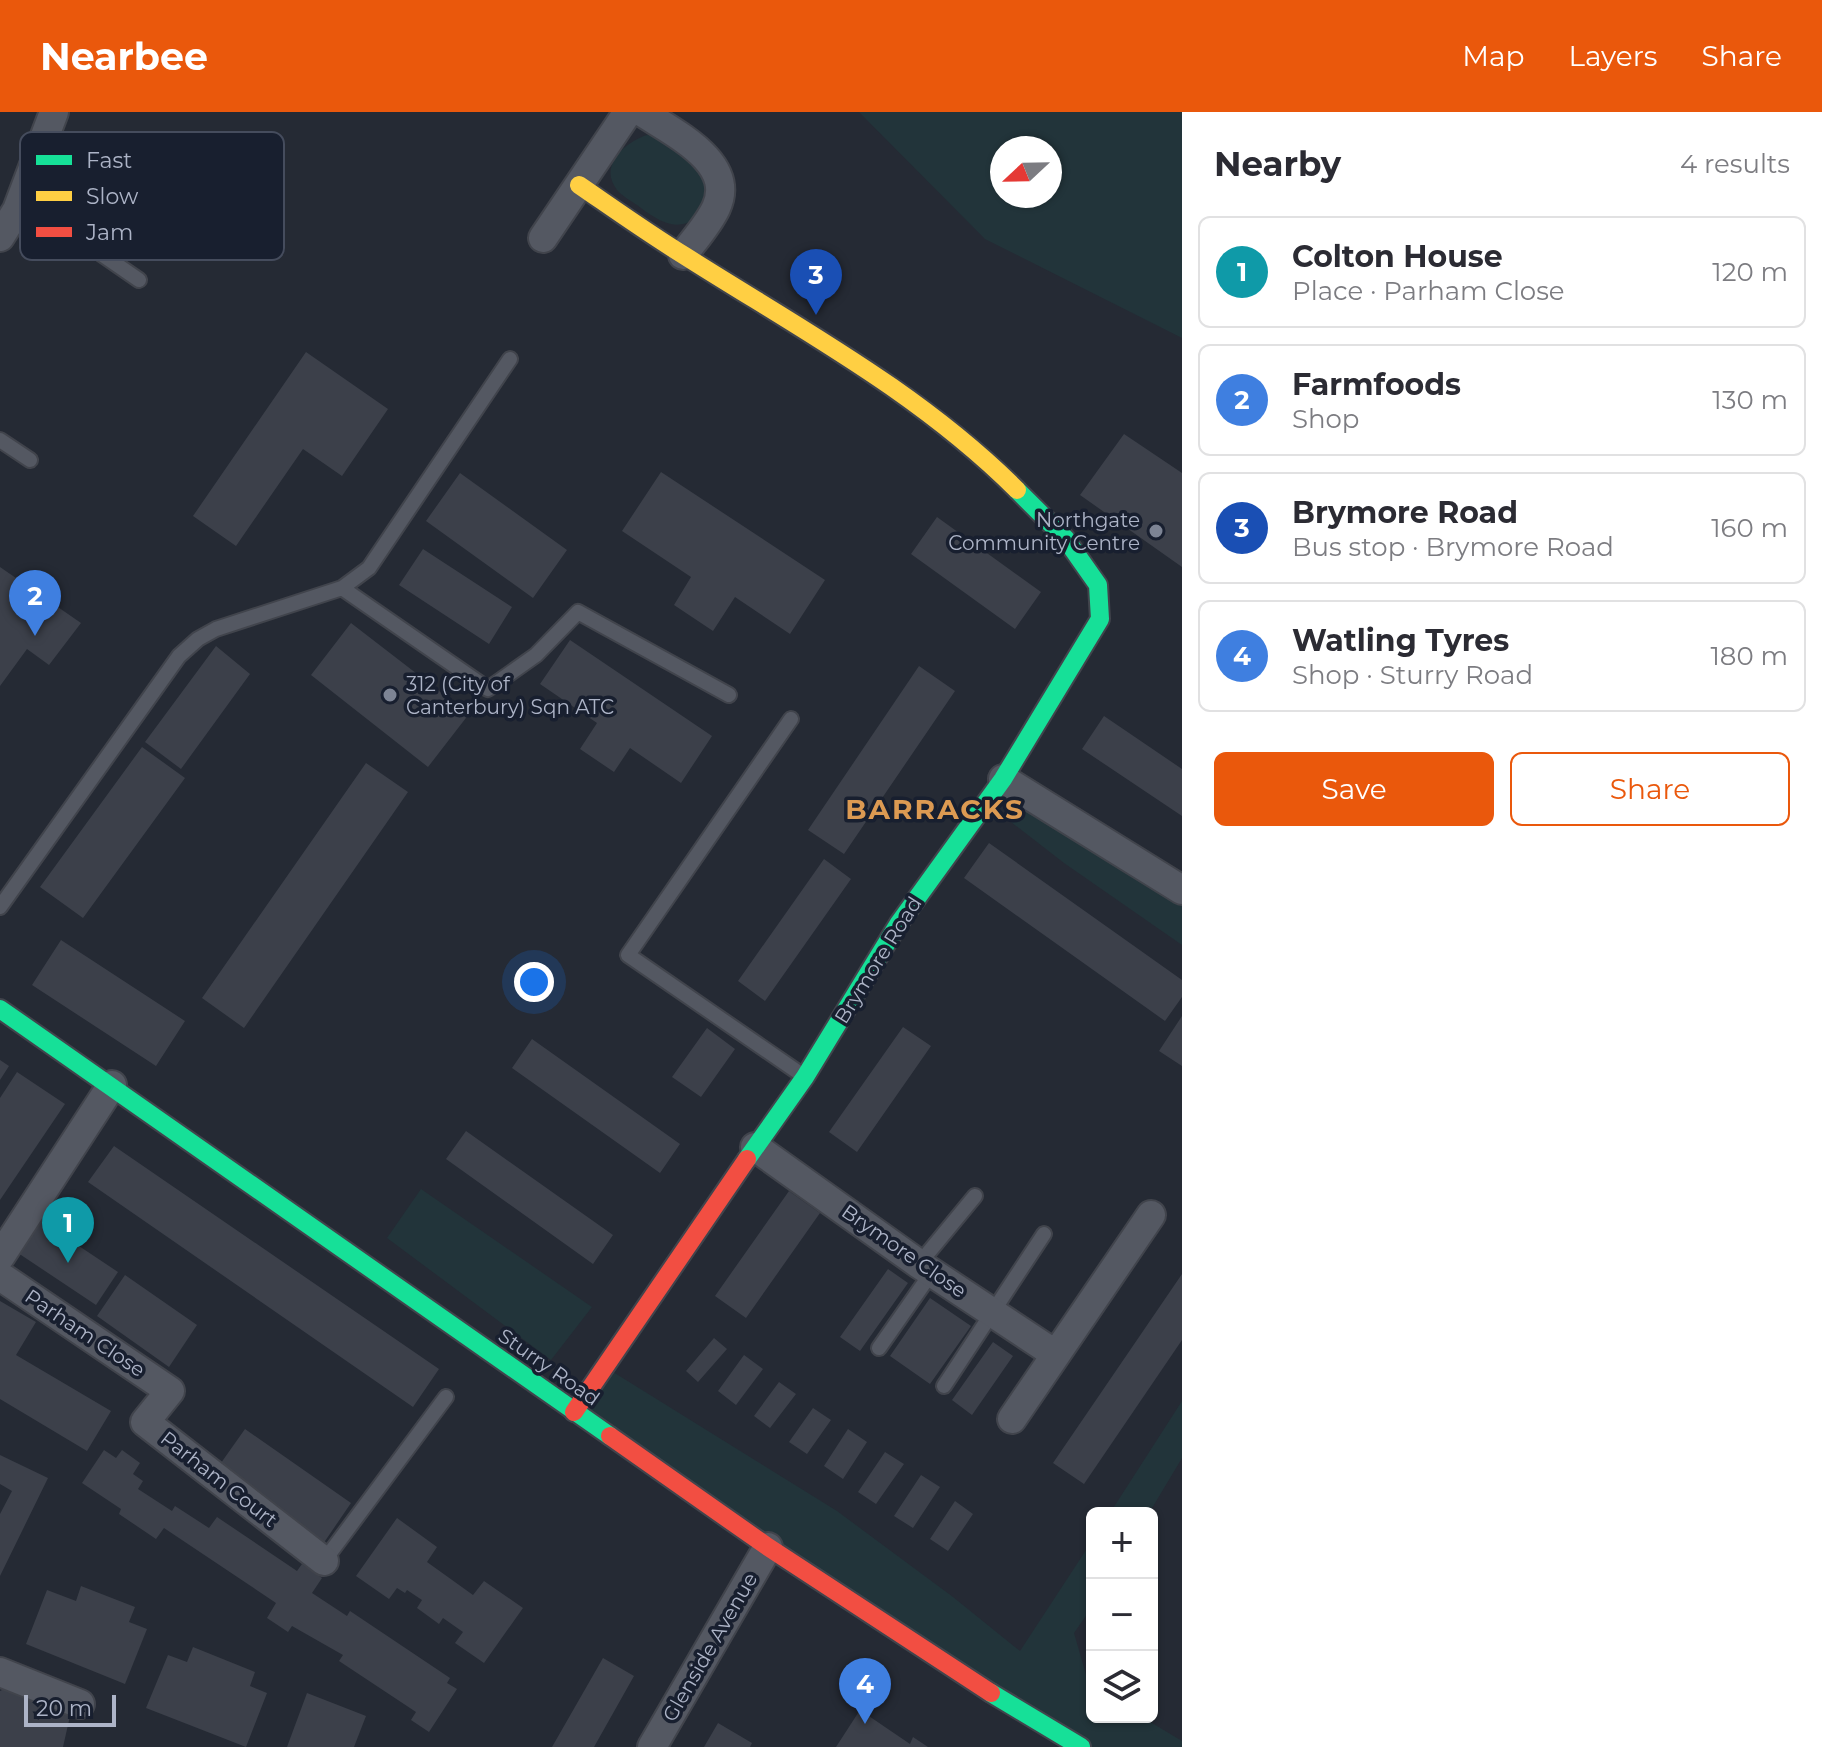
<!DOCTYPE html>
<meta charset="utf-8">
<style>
body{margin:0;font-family:Montserrat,sans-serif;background:#f2f2f3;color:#2b2b33}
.controls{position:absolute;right:24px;bottom:24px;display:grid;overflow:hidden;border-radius:12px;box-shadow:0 2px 6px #0004}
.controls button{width:72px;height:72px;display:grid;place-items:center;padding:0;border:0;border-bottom:2px solid #e1e1e2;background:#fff;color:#2b2b33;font:40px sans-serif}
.compass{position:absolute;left:990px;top:24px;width:72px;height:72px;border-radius:50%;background:#fff;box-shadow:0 2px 6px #0004;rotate:248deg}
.scale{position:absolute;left:24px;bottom:20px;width:92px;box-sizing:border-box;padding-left:8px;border:4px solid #adb4c7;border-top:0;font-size:22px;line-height:28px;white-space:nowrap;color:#adb4c7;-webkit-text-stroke:6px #181f2f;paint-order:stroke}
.you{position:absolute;left:534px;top:870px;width:28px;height:28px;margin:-20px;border:6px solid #fff;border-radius:50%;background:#1a73e8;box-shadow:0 0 0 12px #1a73e833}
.badge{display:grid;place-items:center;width:52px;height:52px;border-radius:50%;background:#ea580c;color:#fff;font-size:26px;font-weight:700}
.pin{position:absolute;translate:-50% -66px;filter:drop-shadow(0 2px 4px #0008)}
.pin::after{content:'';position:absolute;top:42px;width:28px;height:24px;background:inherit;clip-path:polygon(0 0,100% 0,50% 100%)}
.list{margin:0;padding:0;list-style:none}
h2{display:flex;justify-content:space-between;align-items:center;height:104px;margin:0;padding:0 32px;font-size:34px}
h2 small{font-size:26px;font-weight:400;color:#7c7c81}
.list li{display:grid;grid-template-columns:52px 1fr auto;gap:24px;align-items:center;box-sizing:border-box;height:112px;margin:0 16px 16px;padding:0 16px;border:2px solid #e1e1e2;border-radius:12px}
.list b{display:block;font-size:30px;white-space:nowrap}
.list p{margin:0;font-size:26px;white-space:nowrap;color:#7c7c81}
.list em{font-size:26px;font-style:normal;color:#7c7c81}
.actions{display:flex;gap:16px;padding:24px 32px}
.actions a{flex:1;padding:18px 0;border:2px solid #ea580c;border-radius:12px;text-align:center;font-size:28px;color:#ea580c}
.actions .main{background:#ea580c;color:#fff}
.icon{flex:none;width:44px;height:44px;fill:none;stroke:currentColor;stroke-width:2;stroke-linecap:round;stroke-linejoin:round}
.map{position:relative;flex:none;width:1182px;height:1635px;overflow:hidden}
header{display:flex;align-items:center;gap:48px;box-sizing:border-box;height:112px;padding:0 40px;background:#ea580c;color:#fff}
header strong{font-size:38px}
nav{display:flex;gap:44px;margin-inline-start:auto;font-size:28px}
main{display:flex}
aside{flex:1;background:#fff}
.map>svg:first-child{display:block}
</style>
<header>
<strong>Nearbee</strong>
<nav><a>Map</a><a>Layers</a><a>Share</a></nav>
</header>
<main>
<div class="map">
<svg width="1182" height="1635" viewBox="0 0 1182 1635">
<rect width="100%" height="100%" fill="#252a34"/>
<path fill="#22343a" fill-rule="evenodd" d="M859,0H1182V226L985,127ZM1002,36H1050V84H1002Z
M647,23L663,25L698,51L708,80C705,87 702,97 698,103C678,124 654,106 637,93C631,89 622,84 617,78C598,54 625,30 647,23Z
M1025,693L1182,788V833L1064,751L1002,703Z
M421,1077L592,1195L551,1248L387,1126Z
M605,1255L837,1399L953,1485L1020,1539L1092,1429V1495L1074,1521L1089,1573L1092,1576V1605H1142L1182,1629V1635H1081L574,1300Z
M1182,1289V1346L1149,1401H1110Z"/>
<path fill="#3c404a" d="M306,240L388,297L342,364L303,337L236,434L193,404Z
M1124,322L1182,361V455L1080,383Z
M661,360L825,468L790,522L735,485L713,519L674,493L691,465L622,419Z
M460,361L567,438L533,486L426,409Z
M937,405L1041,480L1015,517L911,442Z
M423,437L512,495L489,532L399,473Z
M0,455L81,511L49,553L27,537L0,574Z
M351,511L469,602L428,655L311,563Z
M570,528L712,624L681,671L630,636L614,660L580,637L597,611L540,572Z
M216,534L250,562L181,657L145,630Z
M919,554L955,579L844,742L808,718Z
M1104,604L1182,657V704L1082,637Z
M142,635L185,666L83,806L40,775Z
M366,651L408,680L244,916L202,886Z
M989,731L1182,868V885L1165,909L964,766Z
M824,747L851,767L765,889L738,869Z
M61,828L185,909L156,954L32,873Z
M1182,904V954L1159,939Z
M903,915L931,934L857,1040L829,1020Z
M707,916L735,937L701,985L672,965Z
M532,927L680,1032L660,1061L512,956Z
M0,948L9,954L0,968Z
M17,960L65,992L0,1088V986Z
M466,1019L613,1123L593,1152L446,1047Z
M114,1034L439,1257L413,1295L88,1070Z
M789,1079L820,1101L746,1206L715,1184Z
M40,1108L118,1160L96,1193L18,1141Z
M888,1157L908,1171L860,1239L840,1225Z
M1182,1162V1228L1084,1372L1053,1351Z
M125,1163L197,1213L169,1255L97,1204Z
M930,1186L971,1214L930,1272L890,1244Z
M0,1189L36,1210L16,1243L111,1299L87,1339L0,1287Z
M714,1226L727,1237L698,1270L686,1259Z
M993,1230L1013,1244L972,1303L952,1288Z
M744,1243L763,1257L736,1293L718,1279Z
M779,1270L796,1282L770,1316L754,1304Z
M813,1296L831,1308L807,1342L789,1330Z
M245,1317L351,1391L323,1432L216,1358Z
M848,1317L867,1330L843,1367L824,1354Z
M104,1338L116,1346L122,1338L140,1351L133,1362L143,1369L138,1377L172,1399L175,1394L209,1416L217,1405L297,1459L302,1452L322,1466L312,1481L347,1504L350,1499L450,1566L447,1571L457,1577L429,1620L411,1608L416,1600L339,1549L343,1543L292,1514L288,1520L267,1506L276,1491L164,1416L156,1427L119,1402L121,1397L82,1371Z
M885,1340L904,1352L876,1392L858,1380Z
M0,1343L48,1366L0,1464V1402L12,1379L0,1372Z
M921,1363L940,1375L913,1416L894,1404Z
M955,1389L973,1402L948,1439L930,1427Z
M397,1406L437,1435L427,1450L473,1483L484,1469L523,1496L484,1551L455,1531L463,1520L443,1506L439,1512L417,1496L422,1488L407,1478L405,1481L397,1476L389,1487L356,1464Z
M81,1474L135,1495L129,1510L147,1517L125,1572L26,1532L47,1478L76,1489Z
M193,1535L255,1560L250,1574L267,1581L246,1635L146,1596L168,1543L187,1550Z
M603,1546L634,1564L594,1635H552Z
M6,1576L46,1591L70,1604L63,1635H0V1579Z
M307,1581L366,1604L354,1635H287Z
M860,1598L910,1632L913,1625L928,1635H836Z
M718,1611L752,1631L750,1635H704Z"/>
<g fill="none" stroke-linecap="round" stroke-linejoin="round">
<defs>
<path id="lane" d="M17,98L52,108L139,168
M0,328L30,348
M342,476L488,577L536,543L578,500L729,583
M791,607L628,843L805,965
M0,795L179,544L198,527L216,517L342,476L369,456L510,247
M919,1152L975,1084
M879,1236L932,1160
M944,1274L1044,1122
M324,1449L446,1285"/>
<path id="street" d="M642,0C673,21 737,50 716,96C708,113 694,128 683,143
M0,125L17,98L54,0
M543,126L628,0
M1003,667L1182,778
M755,1035L919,1152L1055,1242
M0,1145L112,973
M0,1164L170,1279L145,1310L324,1449
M1012,1307L1151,1103
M0,1560L80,1592
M652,1635L768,1435"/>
<path id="fast" d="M0,897L610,1324
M747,1047L805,965L899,811L1003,667L1100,507L1098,473L1065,426L1017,378
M991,1581L1081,1635"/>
<path id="slow" d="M579,73C614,97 649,122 685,144C800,217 920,281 1017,378"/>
<path id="jam" d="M574,1300L747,1047
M610,1324L768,1435L991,1581"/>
</defs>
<use href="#lane" stroke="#41444c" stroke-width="18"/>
<use href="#street" stroke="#41444c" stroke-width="32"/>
<use href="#fast" stroke="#41444c" stroke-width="22"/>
<use href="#slow" stroke="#41444c" stroke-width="22"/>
<use href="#jam" stroke="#41444c" stroke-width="22"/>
<use href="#lane" stroke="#545862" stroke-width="14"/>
<use href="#street" stroke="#545862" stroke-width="28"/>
<use href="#fast" stroke="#16e098" stroke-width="18"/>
<use href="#slow" stroke="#ffcf43" stroke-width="18"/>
<use href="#jam" stroke="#f24e42" stroke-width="18"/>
</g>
<g fill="#7d8494" stroke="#181f2f" stroke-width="3">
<circle cx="1156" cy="419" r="8"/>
<circle cx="390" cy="583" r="8"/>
</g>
<g text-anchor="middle" stroke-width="7" stroke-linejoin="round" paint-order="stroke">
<g font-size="20" fill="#adb4c7" stroke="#181f2f" text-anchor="end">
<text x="1140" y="415">Northgate<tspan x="1140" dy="23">Community Centre</tspan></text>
<text x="406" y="579" text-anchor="start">312 (City of<tspan x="406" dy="23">Canterbury) Sqn ATC</tspan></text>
</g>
<g font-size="20" fill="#adb4c7" stroke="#181f2f">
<text transform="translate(878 848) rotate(-58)" y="7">Brymore Road</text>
<text transform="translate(904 1139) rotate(35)" y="7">Brymore Close</text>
<text transform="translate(85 1221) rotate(34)" y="7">Parham Close</text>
<text transform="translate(549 1255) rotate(35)" y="7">Sturry Road</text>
<text transform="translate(219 1367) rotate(38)" y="7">Parham Court</text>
<text transform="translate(710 1535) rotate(-60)" y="7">Glenside Avenue</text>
</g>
<g font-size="28" font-weight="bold" letter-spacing="2" fill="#dc9a52" stroke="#181f2f">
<text x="935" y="707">BARRACKS</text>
</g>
</g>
<rect x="20" y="20" width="264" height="128" rx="12" fill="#181f2f" stroke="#454c5d" stroke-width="2"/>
<rect x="36" y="43" width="36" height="10" fill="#16e098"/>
<rect x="36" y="79" width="36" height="10" fill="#ffcf43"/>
<rect x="36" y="115" width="36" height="10" fill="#f24e42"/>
<g font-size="22" fill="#adb4c7">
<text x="86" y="56">Fast</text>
<text x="86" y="92">Slow</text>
<text x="86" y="128">Jam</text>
</g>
</svg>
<div class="controls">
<button>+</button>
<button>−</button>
<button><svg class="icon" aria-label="layers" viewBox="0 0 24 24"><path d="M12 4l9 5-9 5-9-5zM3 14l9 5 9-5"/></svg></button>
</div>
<svg class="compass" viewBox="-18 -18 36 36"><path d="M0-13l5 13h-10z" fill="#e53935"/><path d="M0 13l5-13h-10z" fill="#7c7c81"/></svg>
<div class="scale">20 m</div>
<div class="you"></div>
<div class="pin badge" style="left:68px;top:1151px;background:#0f9aa8">1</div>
<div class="pin badge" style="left:35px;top:524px;background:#3f7fe0">2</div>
<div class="pin badge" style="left:816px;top:203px;background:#1a4fb4">3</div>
<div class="pin badge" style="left:865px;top:1612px;background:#3f7fe0">4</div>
</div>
<aside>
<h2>Nearby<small>4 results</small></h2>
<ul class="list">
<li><span class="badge" style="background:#0f9aa8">1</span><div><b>Colton House</b><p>Place · Parham Close</p></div><em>120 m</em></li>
<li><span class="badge" style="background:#3f7fe0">2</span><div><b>Farmfoods</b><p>Shop</p></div><em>130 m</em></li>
<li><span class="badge" style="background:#1a4fb4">3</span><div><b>Brymore Road</b><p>Bus stop · Brymore Road</p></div><em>160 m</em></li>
<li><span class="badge" style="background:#3f7fe0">4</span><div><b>Watling Tyres</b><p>Shop · Sturry Road</p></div><em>180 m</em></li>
</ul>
<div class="actions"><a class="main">Save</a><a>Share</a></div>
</aside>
</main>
